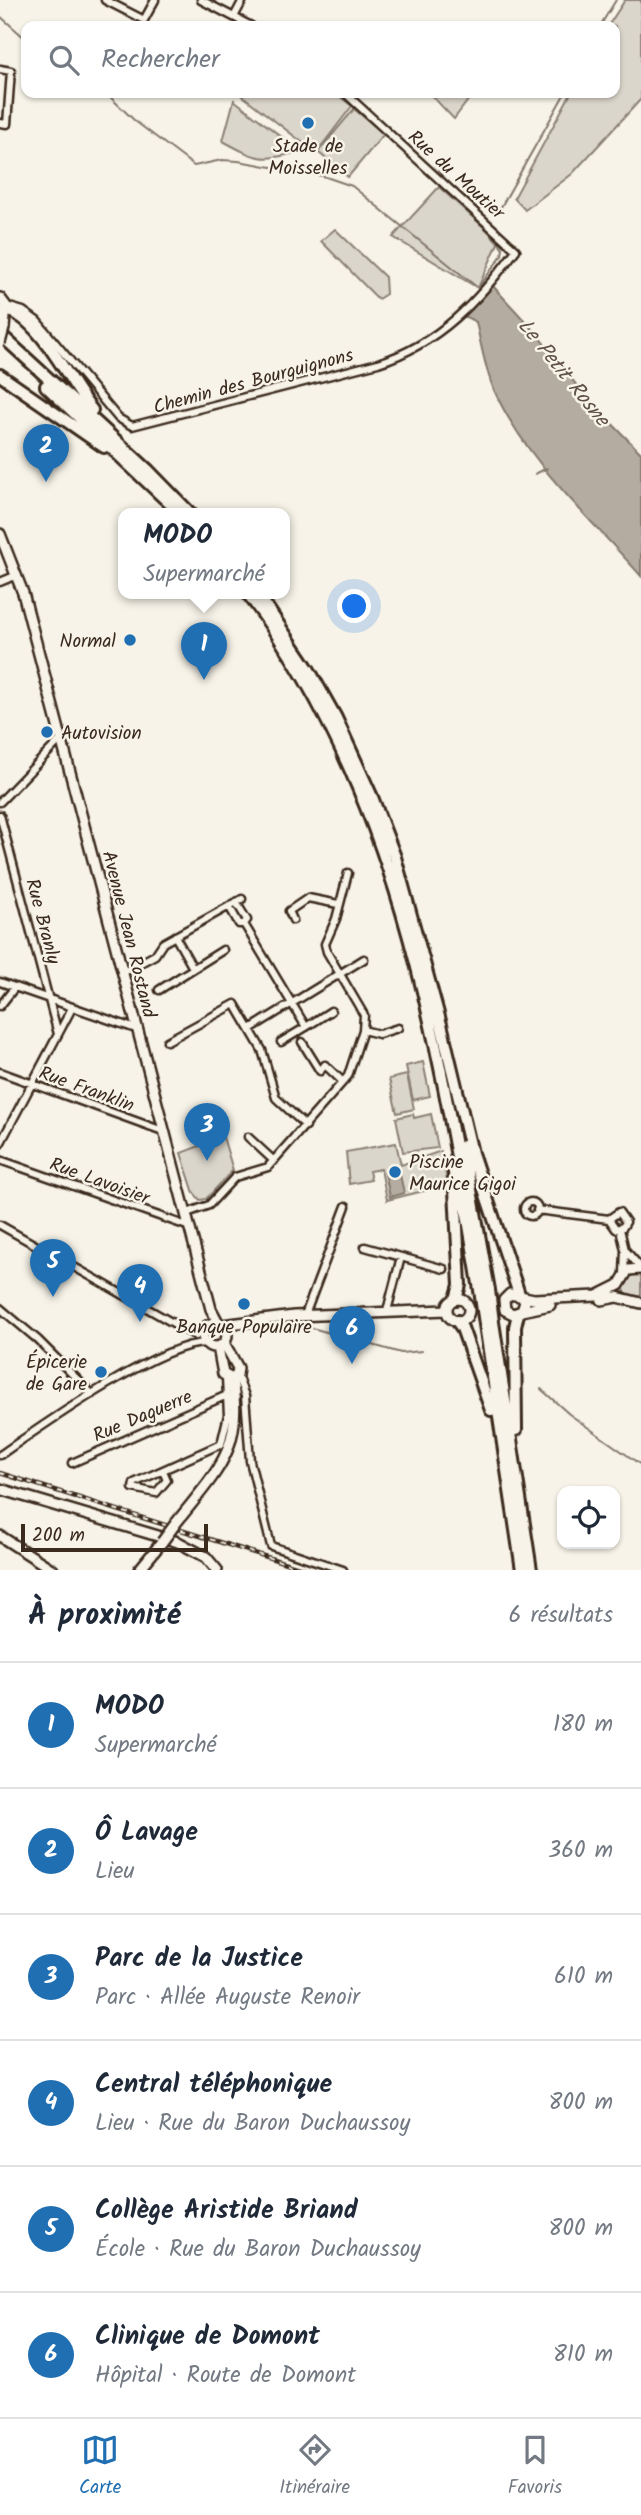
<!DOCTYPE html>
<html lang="fr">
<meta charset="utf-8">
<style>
body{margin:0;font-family:Kalam,sans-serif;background:#f2f2f3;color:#1f2937}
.controls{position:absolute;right:21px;bottom:21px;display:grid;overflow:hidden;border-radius:14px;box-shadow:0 2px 5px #0004}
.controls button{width:63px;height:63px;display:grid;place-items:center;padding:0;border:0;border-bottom:2px solid #e0e1e3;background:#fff;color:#1f2937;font:35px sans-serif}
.scale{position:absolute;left:21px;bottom:18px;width:187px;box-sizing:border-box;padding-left:7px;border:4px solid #3b2a1e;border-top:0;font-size:19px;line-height:24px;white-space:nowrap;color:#3b2a1e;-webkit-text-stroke:5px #f7f3e8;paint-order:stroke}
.you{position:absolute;left:355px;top:607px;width:24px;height:24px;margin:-18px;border:5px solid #fff;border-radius:50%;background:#1a73e8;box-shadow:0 0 0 10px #1a73e833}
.badge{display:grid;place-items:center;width:46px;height:46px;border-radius:50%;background:#1f6fb2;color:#fff;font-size:23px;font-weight:700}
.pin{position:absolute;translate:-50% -58px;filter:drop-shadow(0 2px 4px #0008)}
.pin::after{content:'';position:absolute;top:37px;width:24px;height:21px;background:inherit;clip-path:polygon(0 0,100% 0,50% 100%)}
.popup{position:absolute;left:118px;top:508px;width:172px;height:91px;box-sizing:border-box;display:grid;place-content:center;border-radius:14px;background:#fff;filter:drop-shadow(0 2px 5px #0005);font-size:23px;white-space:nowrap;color:#747a83}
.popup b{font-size:26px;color:#1f2937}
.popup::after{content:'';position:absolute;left:50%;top:100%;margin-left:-14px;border:14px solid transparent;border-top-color:#fff}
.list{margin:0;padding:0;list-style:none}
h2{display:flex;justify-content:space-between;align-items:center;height:91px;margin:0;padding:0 28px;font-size:30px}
h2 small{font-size:23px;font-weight:400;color:#747a83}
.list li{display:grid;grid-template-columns:46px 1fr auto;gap:21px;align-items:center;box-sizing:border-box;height:126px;padding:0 28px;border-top:2px solid #e0e1e3}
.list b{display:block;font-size:26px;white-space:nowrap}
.list p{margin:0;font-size:23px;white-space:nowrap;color:#747a83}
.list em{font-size:23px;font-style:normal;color:#747a83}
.icon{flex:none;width:38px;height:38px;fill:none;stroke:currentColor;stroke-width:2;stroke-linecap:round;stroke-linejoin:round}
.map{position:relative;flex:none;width:641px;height:1570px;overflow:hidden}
.search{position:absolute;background:#fff;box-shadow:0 2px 5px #0004;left:21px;right:21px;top:21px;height:77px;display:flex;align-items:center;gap:18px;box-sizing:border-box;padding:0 24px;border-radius:14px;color:#747a83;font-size:26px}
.sheet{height:847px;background:#fff}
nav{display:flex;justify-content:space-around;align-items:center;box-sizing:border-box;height:98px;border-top:2px solid #e0e1e3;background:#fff;font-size:19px;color:#747a83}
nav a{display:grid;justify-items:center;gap:4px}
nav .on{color:#1f6fb2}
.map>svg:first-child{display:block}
</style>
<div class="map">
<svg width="641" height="1570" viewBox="0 0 641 1570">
<rect width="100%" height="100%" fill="#f7f3e8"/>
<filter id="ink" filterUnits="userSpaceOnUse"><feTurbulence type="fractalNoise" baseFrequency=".0143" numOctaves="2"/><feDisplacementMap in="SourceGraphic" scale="14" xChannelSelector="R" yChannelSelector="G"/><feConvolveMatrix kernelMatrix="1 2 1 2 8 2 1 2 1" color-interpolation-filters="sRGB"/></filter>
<g filter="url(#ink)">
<path fill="#dbd6cb" stroke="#8b8074" stroke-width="2" d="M625,0H641V99L572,174L525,210L514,198L571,93H615V26H608Z
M239,93H335L352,106L316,153Z
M429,93H469L472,95L454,119Z
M234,100L300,151C264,163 256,159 223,141Z
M354,109L384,134L348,177L318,152Z
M439,187L499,241L478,288L393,237Z
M335,229L385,277L386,294L378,299L321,241Z
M423,1062L430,1096L413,1100L406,1066Z
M407,1075L414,1109L397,1113L389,1079Z
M413,1114L414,1118L431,1114L438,1148L403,1152L396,1118Z
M223,1137L233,1170L206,1199L200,1200L194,1193L181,1153Z
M396,1143L401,1165L441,1151L448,1185L387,1200L381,1169L369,1171L371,1180L349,1184L346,1152Z
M641,1273V1299L628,1298L622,1285L629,1274Z"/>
<path fill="#b4aca0" stroke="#84786c" stroke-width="2" d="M492,285L535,332L585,396L641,453V576C590,518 526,461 494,390C485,369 481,344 476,322L464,316Z
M399,1170L404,1193L390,1197L385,1173Z"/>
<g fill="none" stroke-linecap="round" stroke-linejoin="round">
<path stroke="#84786c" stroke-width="2" d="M0,16L26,39
M600,26L616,0
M106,93L135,121L194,166L222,160L238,161L323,176L352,186L478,288L502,255L503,248L488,231
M497,214L565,93
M535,474L547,468
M312,1328L401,1353L422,1351
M541,1389L569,1414L641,1465"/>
<defs>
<path id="street" d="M105,0L144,20L155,0
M201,0L251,26
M234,17L243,0
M0,69L11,71L7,124L0,123
M6,306L23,311L37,321L118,418L132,426L378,363C439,344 479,300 516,250L345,93
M0,582L17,575
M0,802L62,738
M0,815L58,1034
M236,902L247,920L244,924L306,1027L281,1042
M229,906L239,924H244
M293,920L289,911L308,898L338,904
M175,936L193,968
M122,973L155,955L163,943L242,899
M0,982L136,1029
M159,990L223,950
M0,1006L15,987
M306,1027L331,1011
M250,1029L364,959
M363,1030L379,1034L398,1028
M167,1041L235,1004L262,1050L276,1098L306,1126
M302,1042L320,1071L325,1065L342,1081
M0,1072L163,1131
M248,1137L274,1161
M0,1144L72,1008
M0,1160L190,1227
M524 1209a7 7 0 1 1 14 0a7 7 0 1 1-14 0Z
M537,1210L609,1219L619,1212L626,1222L623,1227L616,1229L609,1219
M187,1213L209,1205L235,1177L268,1167L348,1076L363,1030L364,1015L327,952L325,944L336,919L348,873
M0,1225L196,1336
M620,1229L625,1250L624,1273
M365,1247L444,1269
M626,1251L641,1268
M0,1308L38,1340L92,1394
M387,1311L401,1257
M305,1315L346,1206
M237,1375L245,1396L250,1461L271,1546L343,1570
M0,1455C42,1426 159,1343 206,1343
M72,1463L225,1396
M163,1471L167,1480L156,1493L133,1488L134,1483L221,1444L228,1415L226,1378"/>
<path id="secondary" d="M0,298L6,306L4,328
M0,534L23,593L211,1309L219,1324
M522,1297L525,1302L522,1311L513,1314L505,1310L504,1300L510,1294L534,1299L597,1296L619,1285L628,1270L641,1269
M447 1310a11 11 0 1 1 22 0a11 11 0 1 1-22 0Z
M602,1300L617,1297L641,1303
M522,1311L550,1305
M203 1335a12 12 0 1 1 24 0a12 12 0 1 1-24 0Z
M222,1325L294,1316L447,1310
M218,1347L223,1374L232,1379
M0,1489L178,1542L206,1557L217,1570
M176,1523C217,1471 244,1449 232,1379L237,1375L238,1368L224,1343
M0,1536L53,1570
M139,1570L162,1542"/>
<path id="highway" d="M6,310C39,316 71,385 92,410
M0,334L149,471L191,514
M0,375L104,447
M46,386L181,514
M248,594C401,794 439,1049 480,1290
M258,594L309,670L336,718L372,797L395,857L442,1028L472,1153L519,1294
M463,1146L489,1290
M454,1171L460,1285L456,1299
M457,1321L462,1328L491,1410
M493,1322L531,1570
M485,1324L522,1570
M516,1430L515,1327L518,1314"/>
</defs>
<use href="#street" stroke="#3b2a1e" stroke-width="11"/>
<use href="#secondary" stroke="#3b2a1e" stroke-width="14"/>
<use href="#highway" stroke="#3b2a1e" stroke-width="16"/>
<use href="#street" stroke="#f7f3e8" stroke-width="6"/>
<use href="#secondary" stroke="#f7f3e8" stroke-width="9"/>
<use href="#highway" stroke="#f7f3e8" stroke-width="10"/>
<defs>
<path id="rail" d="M0,1473L308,1570"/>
</defs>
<use href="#rail" stroke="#3b2a1e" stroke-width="4.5"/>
<use href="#rail" stroke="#f7f3e8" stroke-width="2" stroke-dasharray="5" stroke-linecap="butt"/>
<defs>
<path id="secondary-bridge" d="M0,343L4,328
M162,1542L176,1523"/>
<path id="highway-bridge" d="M480,1290L485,1324
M489,1290L493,1322"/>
</defs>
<use href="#secondary-bridge" stroke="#3b2a1e" stroke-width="14" stroke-linecap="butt"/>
<use href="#highway-bridge" stroke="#3b2a1e" stroke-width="16" stroke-linecap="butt"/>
<use href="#secondary-bridge" stroke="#f7f3e8" stroke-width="9"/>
<use href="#highway-bridge" stroke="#f7f3e8" stroke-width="10"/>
</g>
</g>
<g fill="#1f6fb2" stroke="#f7f3e8" stroke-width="2.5">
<circle cx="308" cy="123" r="7"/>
<circle cx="130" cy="640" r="7"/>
<circle cx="47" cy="732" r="7"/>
<circle cx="395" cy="1172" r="7"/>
<circle cx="244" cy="1304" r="7"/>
<circle cx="101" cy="1372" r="7"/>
</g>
<g text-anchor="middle" stroke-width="5" stroke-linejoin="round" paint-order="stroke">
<g font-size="19" fill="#3b2a1e" stroke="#f7f3e8">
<text x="308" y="152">Stade de<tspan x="308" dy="22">Moisselles</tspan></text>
<text x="116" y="647" text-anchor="end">Normal</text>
<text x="61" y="739" text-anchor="start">Autovision</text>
<text x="409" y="1168" text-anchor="start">Piscine<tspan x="409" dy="22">Maurice Gigoi</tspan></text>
<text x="244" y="1333">Banque Populaire</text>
<text x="87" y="1368" text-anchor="end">Épicerie<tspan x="87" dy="22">de Gare</tspan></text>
</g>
<g font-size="19" fill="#3b2a1e" stroke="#f7f3e8">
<text transform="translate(457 174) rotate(42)" y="7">Rue du Moutier</text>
<text transform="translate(253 380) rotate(-15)" y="7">Chemin des Bourguignons</text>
<text transform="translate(44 921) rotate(75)" y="7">Rue Branly</text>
<text transform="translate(130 934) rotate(76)" y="7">Avenue Jean Rostand</text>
<text transform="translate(87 1088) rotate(20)" y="7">Rue Franklin</text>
<text transform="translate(100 1180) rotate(20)" y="7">Rue Lavoisier</text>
<text transform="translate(142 1415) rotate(-23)" y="7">Rue Daguerre</text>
</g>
<g font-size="21" font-style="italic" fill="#5f5145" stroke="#f7f3e8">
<text transform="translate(564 372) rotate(51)" y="7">Le Petit Rosne</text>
</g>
</g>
</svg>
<div class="controls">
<button><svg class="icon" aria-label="locate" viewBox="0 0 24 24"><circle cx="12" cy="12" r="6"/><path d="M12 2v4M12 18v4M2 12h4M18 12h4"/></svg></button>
</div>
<div class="scale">200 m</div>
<div class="you"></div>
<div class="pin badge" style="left:204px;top:680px">1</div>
<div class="popup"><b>MODO</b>Supermarché</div>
<div class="pin badge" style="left:46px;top:482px">2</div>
<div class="pin badge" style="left:207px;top:1161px">3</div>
<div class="pin badge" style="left:140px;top:1322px">4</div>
<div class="pin badge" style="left:53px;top:1297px">5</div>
<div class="pin badge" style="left:352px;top:1364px">6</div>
<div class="search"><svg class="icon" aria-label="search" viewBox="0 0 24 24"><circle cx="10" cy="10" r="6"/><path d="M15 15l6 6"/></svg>Rechercher</div>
</div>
<section class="sheet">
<h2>À proximité<small>6 résultats</small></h2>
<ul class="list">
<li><span class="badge">1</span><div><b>MODO</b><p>Supermarché</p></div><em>180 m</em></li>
<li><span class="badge">2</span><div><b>Ô Lavage</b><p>Lieu</p></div><em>360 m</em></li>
<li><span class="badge">3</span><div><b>Parc de la Justice</b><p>Parc · Allée Auguste Renoir</p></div><em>610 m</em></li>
<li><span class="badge">4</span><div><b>Central téléphonique</b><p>Lieu · Rue du Baron Duchaussoy</p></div><em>800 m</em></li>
<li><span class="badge">5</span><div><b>Collège Aristide Briand</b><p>École · Rue du Baron Duchaussoy</p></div><em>800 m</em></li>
<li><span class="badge">6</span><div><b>Clinique de Domont</b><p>Hôpital · Route de Domont</p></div><em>810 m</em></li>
</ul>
</section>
<nav>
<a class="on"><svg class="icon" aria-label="map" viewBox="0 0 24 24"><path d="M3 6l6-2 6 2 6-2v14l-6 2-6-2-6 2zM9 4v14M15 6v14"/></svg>Carte</a>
<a><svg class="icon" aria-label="directions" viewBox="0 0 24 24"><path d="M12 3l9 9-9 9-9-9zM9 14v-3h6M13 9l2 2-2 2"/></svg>Itinéraire</a>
<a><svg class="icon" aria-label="saved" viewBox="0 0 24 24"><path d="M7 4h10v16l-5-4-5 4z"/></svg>Favoris</a>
</nav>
